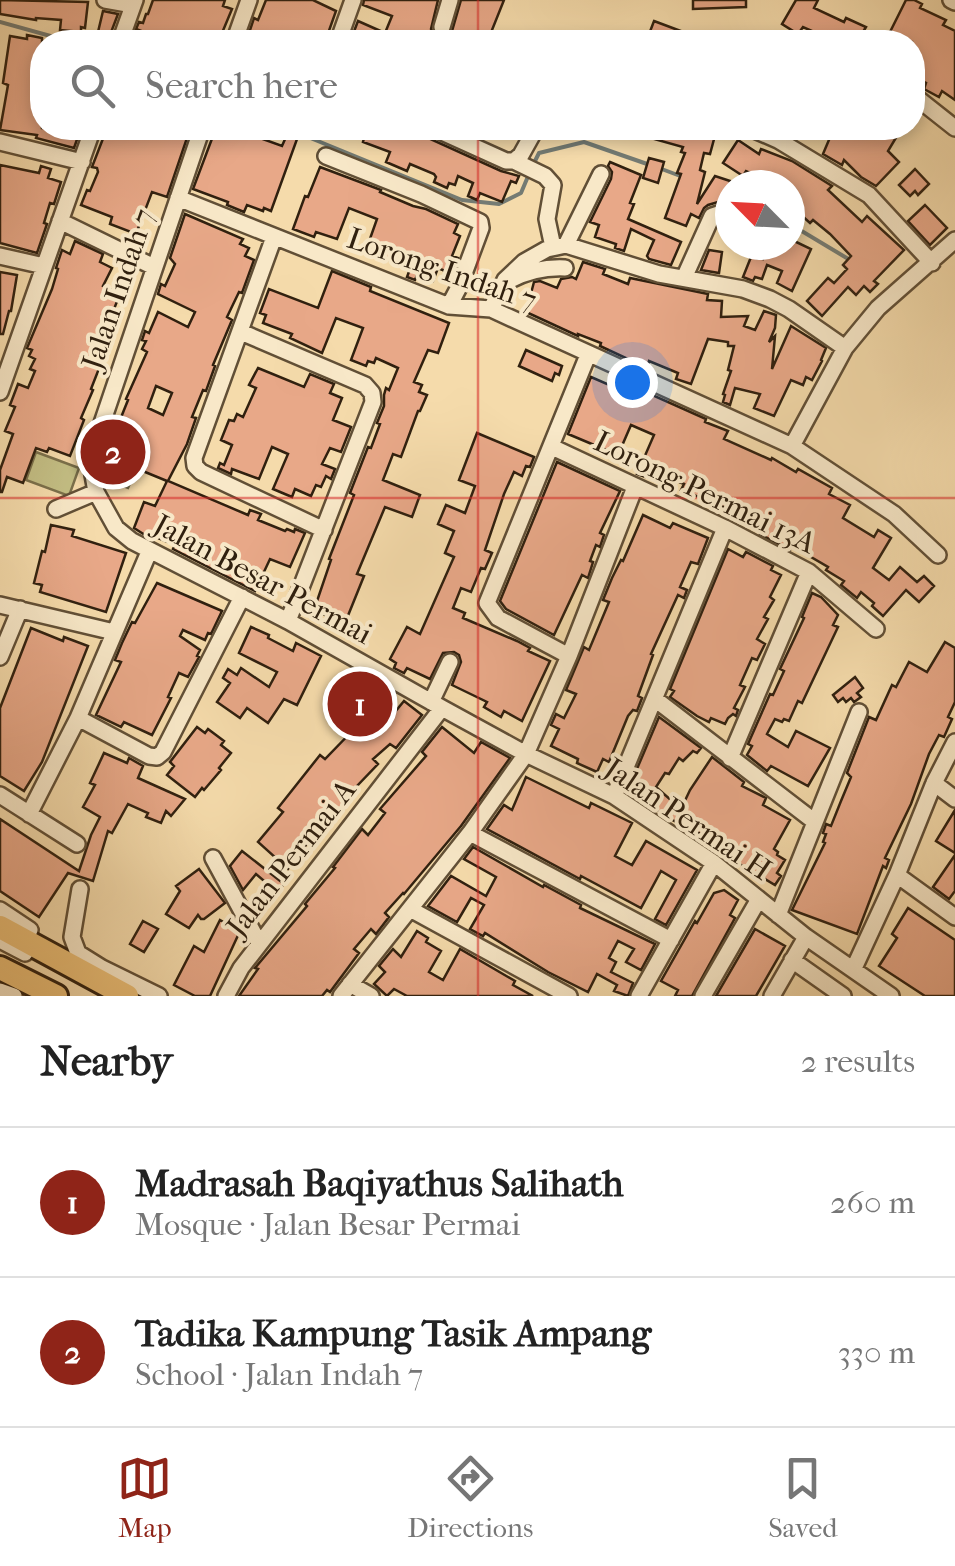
<!DOCTYPE html>
<meta charset="utf-8">
<style>
body{margin:0;font-family:"IM FELL French Canon",serif;background:#f2f2f2;color:#222}
.compass{position:absolute;left:715px;top:170px;width:90px;height:90px;border-radius:50%;background:#fff;box-shadow:0 5px 15px #0003;rotate:294deg}
.you{position:absolute;left:632px;top:382px;width:35px;height:35px;margin:-25px;border:8px solid #fff;border-radius:50%;background:#1a73e8;box-shadow:0 0 0 15px #1a73e833}
.badge{display:grid;place-items:center;width:65px;height:65px;border-radius:50%;background:#8f2418;color:#fff;font-size:32px;font-weight:700}
.pin{position:absolute;translate:-50% -50%;border:5px solid #fff;box-shadow:0 2px 10px #0006}
.list{margin:0;padding:0;list-style:none}
h2{display:flex;justify-content:space-between;align-items:center;height:130px;margin:0;padding:0 40px;font-size:42px}
h2 small{font-size:32px;font-weight:400;color:#767676}
.list li{display:grid;grid-template-columns:65px 1fr auto;gap:30px;align-items:center;box-sizing:border-box;height:150px;padding:0 40px;border-top:2px solid #e0e0e0}
.list b{display:block;font-size:38px;white-space:nowrap}
.list p{margin:0;font-size:32px;white-space:nowrap;color:#767676}
.list em{font-size:32px;font-style:normal;color:#767676}
.icon{flex:none;width:55px;height:55px;fill:none;stroke:currentColor;stroke-width:2;stroke-linecap:round;stroke-linejoin:round}
.map{position:relative;flex:none;width:955px;height:996px;overflow:hidden}
.search{position:absolute;background:#fff;box-shadow:0 5px 15px #0003;left:30px;right:30px;top:30px;height:110px;display:flex;align-items:center;gap:25px;box-sizing:border-box;padding:0 35px;border-radius:40px;color:#767676;font-size:38px}
.sheet{height:430px;background:#fff}
nav{display:flex;justify-content:space-around;align-items:center;box-sizing:border-box;height:140px;border-top:2px solid #e0e0e0;background:#fff;font-size:28px;color:#767676}
nav a{display:grid;justify-items:center;gap:5px}
nav .on{color:#8f2418}
.map>svg:first-child{display:block}
</style>
<div class="map">
<svg width="955" height="996" viewBox="0 0 955 996">
<rect width="100%" height="100%" fill="#f5dbab"/>
<filter id="stains"><feTurbulence type="fractalNoise" baseFrequency=".002" numOctaves="4"/><feColorMatrix values="0 0 0 0 .2 0 0 0 0 .09 0 0 0 0 .02 0 0 0 .5 -.17"/></filter>
<radialGradient id="worn" r=".72"><stop offset=".6" stop-color="#630" stop-opacity="0"/><stop offset="1" stop-color="#630" stop-opacity=".3"/></radialGradient>
<path fill="#c3be84" stroke="#7a6f4a" stroke-width="2.5" d="M36,452L79,468L69,496L26,480Z
M109,458L136,470L128,488L101,477Z"/>
<g fill="none" stroke-linecap="round" stroke-linejoin="round">
<path stroke="#747b73" stroke-width="4" d="M0,22L72,42
M286,128L462,200L499,204L521,193L529,174
M533,165L539,153L584,142L650,165
M659,168L683,177
M790,224L850,260"/>
</g>
<path fill="#e8a888" stroke="#30200f" stroke-width="2.5" fill-rule="evenodd" d="M0,0L88,2L85,28L81,27V32L60,30L61,20L36,18V20L0,14Z
M153,0H225L223,6L232,9L222,33H225L223,42H141L144,32L136,29L139,22L143,23L146,14H148Z
M266,0H313L336,11L325,42H246L254,18L258,20Z
M364,0H438L431,29L435,35L444,38L452,31L461,0H504L490,35L509,42H350L358,21L385,33L392,16L363,5Z
M693,0H746V7L693,9Z
M796,0H818L814,8L844,22L846,18L866,27L863,32L885,42H837L803,27L798,34L782,24Z
M906,0H914L922,4L920,8L946,20L943,25L955,31V100L942,91L939,97L924,89L926,83L912,76V42H885Z
M103,11L118,14L110,35L98,32Z
M654,21L710,42H646Z
M27,35L42,38V128H81L74,148L36,138L37,135L0,130L8,85L3,83L10,36L27,39Z
M104,128H183L180,135L187,138L167,197L152,192L136,234L110,224L112,217L81,205L87,190L90,191L98,172L97,168L92,167L104,136Z
M216,128H232L282,146L290,128H301L271,211L264,208L263,211L247,205L244,212L227,205L228,202L193,189Z
M340,128H422L423,134L428,138L501,171L519,176L516,183L511,181L502,202L480,193L477,200L468,196L473,183L458,176L455,185L449,183L447,188L434,182L436,177L434,174L410,164L407,171L386,162L390,152L363,142L364,138Z
M622,128H717L710,154L704,153L700,170L705,172L697,204L715,176L730,181V203L718,202L708,205L704,208L699,218L691,214L686,226L665,218L681,174L677,173L685,153L681,152L683,147L633,133L632,138L622,135Z
M834,128H896L893,134L897,136L888,151L899,162L876,186L861,177L844,160L842,165L823,154Z
M738,140L759,154L761,149L792,161L832,186L828,190L862,222L867,216L904,250L874,281L878,284L870,292L864,286L856,295L848,287L822,316L807,301L828,278L834,283L847,269L843,265L851,256L830,234L813,220L810,223L790,205V185H777L746,171L743,176L723,163Z
M649,158L664,162L658,183L643,178Z
M610,162L641,175L630,203L634,204L628,219L681,242L671,265L649,259L647,256L654,240L631,229L624,251L615,248L616,244L595,237L599,225L590,222L611,179L612,172L608,166Z
M0,165L39,173L41,166L51,169L48,178L61,182L54,204L50,203L44,223L47,224L37,253L0,243Z
M320,167L381,190L380,192L413,206L426,209L458,224L454,233L460,236L452,256L458,258L452,274L438,268L433,281L417,275L415,280L407,277L410,269L366,250L377,219L349,208L337,239L316,232L314,237L293,229L305,196L308,197Z
M915,169L929,184L918,195L915,191L910,196L899,185Z
M925,205L947,228L930,245L908,221Z
M185,214L243,239L240,244L249,248L245,256L254,260L242,293L239,292L227,317L232,320L213,365L215,366L206,391L203,390L192,417L196,418L187,444L168,481L248,515L250,510L261,514L258,520L285,531L287,529L294,532L295,529L305,533L290,567L270,559L255,591L173,549L175,545L146,533L145,535L134,528L144,502L155,506L167,481L128,465L129,462L109,454L111,449L107,448L110,440L118,443L124,428L118,425L128,400L126,399L147,352L142,349L146,341L142,340L145,331L149,333L158,312L188,327L195,312L158,294L161,284L165,286L175,264L170,258ZM156,386L172,393L163,415L148,408Z
M790,239L811,249L792,291L777,283L782,271L767,265L762,279L755,277L753,281L743,277L751,257L763,259L766,245H790Z
M75,241L103,254L100,262L112,268L103,286L120,294L112,314L117,316L109,337L100,334L89,362L100,366L91,389L93,390L81,418L84,420L70,456L49,448L47,452L36,448L23,483L7,477L2,492H0V470L13,434L5,431L15,407L10,405L18,384L28,388L35,371L30,369L35,359L29,356L32,350L27,348L52,289L58,269L56,268L62,250L70,254Z
M709,250L722,252L719,273L701,270Z
M583,262L605,269L603,274L628,284L630,278L708,294L707,300L722,301L721,317L748,316L744,326L755,330L764,311L776,315L775,328L769,342L775,336L772,369L791,326L826,348L821,360L822,361L812,380L806,377L803,385L791,380L774,416L754,408L760,394L735,388L730,405L723,402L725,395L723,394L731,371L728,370L734,346H728V342L708,339L691,384L676,379L678,373L649,361L647,368L600,346L601,343L578,334V336L526,312L534,282L540,281L557,288L561,279L572,277L576,279Z
M332,271L371,287L370,291L449,323L438,353L428,350L414,382L422,385L419,392L427,395L420,411H418L401,457L393,454L383,480L420,495L412,517L385,507L357,574L364,576L345,623L318,612L321,606L316,604L331,560L329,559L354,495L350,493L368,447L371,448L380,424L377,423L384,406V395L386,388L389,390L398,368L376,358L374,363L368,361L366,366L351,360L363,328L336,318L322,353L290,338L292,334L263,323L266,315L260,313L269,289L318,308Z
M0,272L17,275L11,311H9L3,334H0Z
M526,350L562,366L559,375L555,373L552,381L519,366Z
M258,368L304,387L310,374L334,384L330,393L342,398L333,420L351,427L341,452L330,448L322,464L335,469L331,479L326,476L321,487L316,485L311,496L295,489L292,497L273,489L288,454L272,447L259,479L232,469L231,474L218,468L220,463L224,465L232,445L221,440L229,420L234,421L237,414L243,417L256,388L249,385Z
M591,377L616,388L618,384L637,392L639,389L706,419L705,422L728,431L724,439L771,460L772,458L796,472L798,469L832,488L829,494L850,505L843,518L874,537L878,530L891,538L873,568L889,580L900,567L917,582L924,576L934,586L919,602L906,590L883,616L872,606L874,603L861,592L857,598L841,585L844,581L826,570L828,567L792,546L790,550L760,534L763,528L742,518L744,515L681,490L684,484L658,473L648,470L645,477L637,474L654,435L631,425L618,455L568,434Z
M477,433L534,457L530,467L526,466L522,476L514,472L504,494L485,550L492,553L485,569L481,568L471,592L461,588L453,608L465,613L463,618L517,641L530,648L528,651L550,661L522,721L504,711L501,717L484,707L487,702L452,685L461,662L459,655L454,652L443,653L430,679L407,668L404,673L394,668L396,663L390,659L407,627L420,634L454,557L445,553L454,531L438,524L446,505L465,513L475,486L459,480Z
M557,462L620,491L600,533L604,535L600,547L596,545L590,561L593,562L588,578L582,575L554,635L506,609L500,601Z
M643,515L670,528L673,523L708,538L698,564L691,562L680,587L687,590L684,598L678,595L651,654L653,655L638,696L642,698L637,711L633,710L628,716L609,762L603,759L597,772L577,763L578,759L551,746L559,729L551,725L556,714L564,718L576,694L566,690L584,647L589,650L609,602L603,600L612,578L621,560L623,561Z
M51,525L74,530L72,536L126,553L106,612L40,592L42,585L34,583L42,551L45,552Z
M728,549L743,557L746,552L773,566L771,570L781,575L770,597L774,600L764,617L768,619L757,639L765,644L757,660L752,658L740,685L745,687L734,708L738,710L736,716L733,714L728,718L725,724L711,718L709,722L697,716L670,697L674,691L670,689Z
M157,583L222,611L211,634L208,633L205,640L183,630L180,636L200,650L197,656L199,657L188,677L179,673L168,697L171,698L152,735L124,722L121,727L96,715L121,662L115,660L122,643L132,622L135,623Z
M812,593L821,597L838,615L833,625L838,627L802,703L798,701L789,721L784,719L782,722L775,719L767,734L788,747L796,731L830,748L808,786L771,766L767,771L747,755L752,746L748,744L770,694L773,695L784,671L780,669L804,618L802,617Z
M251,627L269,635L268,638L293,651L296,643L321,656L297,705L284,699L268,723L247,708L240,718L217,702L230,683L223,678L228,669L237,675L241,668L269,687L277,672L239,653Z
M31,628L63,641L64,637L88,646L42,762L24,791L0,776V708Z
M945,642L955,648V702L948,717L952,719L944,737L939,735L929,754L911,804L885,858L889,860L886,868L883,866L857,934L792,910L825,843L823,842L826,834L823,833L826,824L831,826L841,801L851,777L847,773L869,717L876,720L892,685L896,687L909,662L927,672Z
M855,677L863,688L857,693L861,697L854,702L851,698L846,702L843,698L838,702L833,695Z
M359,681L383,699L372,714L385,724L404,701L422,715L396,748L390,744L373,759L378,764L357,786L332,822L329,820L313,839L312,837L288,869L258,842L283,812L278,808L320,755L325,759L358,725L338,710Z
M659,717L701,748L697,753L693,751L683,761L679,758L669,774L665,773L656,787L681,809L690,790L712,757L744,782L742,786L766,798L763,805L790,820L774,849L778,852L777,855L785,860L777,873L781,876L775,885L716,850L720,843L668,818L628,790Z
M197,727L205,733L208,729L224,741L221,745L231,753L219,768L221,770L204,790L202,788L195,797L167,775L174,766L170,762Z
M442,727L474,753L481,742L510,758L461,826L404,894L403,893L385,913L389,917L376,934L371,929L354,949L359,953L330,992L327,990L322,996H239L258,969L255,968L307,906L305,904L335,868L333,867L362,829L368,835L385,813L380,809L426,756L422,752Z
M104,753L127,763L129,758L143,766L138,778L185,799L171,816L166,811L161,823L146,817L148,813L128,804L112,833L108,831L93,881L68,873L39,917L0,891V819L79,871L91,835L100,817L83,807L95,785L90,783Z
M526,777L589,808L591,803L632,823L615,856L632,865L646,841L697,870L666,925L655,919L676,880L661,871L641,908L581,876L580,879L487,829L504,805L512,810Z
M955,810V853L936,841Z
M473,847L543,887L544,885L581,905L580,908L655,944L641,970L626,962L634,949L618,941L609,958L616,962L611,972L633,983L628,996L614,991L617,985L597,974L588,992L548,972L485,933L483,936L470,929L484,905L471,898L457,922L428,906L451,876L486,896L496,877L464,859Z
M242,851L284,884L277,892L256,874L243,890L230,866Z
M955,855V891L949,899L933,887Z
M199,869L225,903L204,919H201L198,915L189,928L166,914L180,891L176,886Z
M724,890L738,900L730,915L735,918L692,996H675L678,990L661,981L695,921L697,923L714,893Z
M908,908L955,940V996H925L879,966L897,938L892,934Z
M220,920L240,931L210,996H195L174,985L194,946L204,952Z
M143,921L158,929L144,952L130,944Z
M755,929L785,946L756,996H716Z
M417,931L428,938L426,942L441,951L429,972L443,980L460,949L515,981L513,985L533,996H407L394,989L387,996L374,984L385,972L379,966L393,949L401,957Z"/>
<g fill="none" stroke-linecap="round" stroke-linejoin="round">
<defs>
<path id="minor" d="M105,0L133,5
M951,0L955,2
M442,27L450,0
M120,42L135,0
M234,42L249,0
M338,42L353,0
M912,94L955,128
M202,128L96,441L92,469L96,492L116,528L132,541L288,621L442,708L526,754L614,796L714,863L806,937L891,996
M433,128L506,161H514L521,155L536,128
M750,128L778,140L869,195L932,263
M0,142L82,162
M326,156L421,194L480,222L481,228L459,287L449,306
M514,161L545,176L553,185L547,219L553,247
M178,198L449,306L491,309L792,446L894,514L938,555
M60,221L154,267
M274,237L194,458L195,466L201,472L324,530
M566,245L601,174
M0,256L44,266
M684,278L712,216L721,213L730,215
M510,280C528,271 545,267 565,268
M491,309L505,280L524,262L547,249L566,245L659,274L743,289L770,299L789,309L845,348
M241,332L365,385L372,393L373,402L288,621
M0,392L93,128
M792,446L845,348L878,308L955,240
M552,447L725,528L809,572L876,629
M56,509L96,492
M0,605L114,632
M569,656L498,618L487,603L588,355
M0,657L20,609
M655,699L815,822
M431,702L450,662
M78,718L149,756L157,757L163,752L242,597
M730,758L809,572
M934,783L955,799
M0,795L77,844
M614,796L725,528
M29,814L78,718L149,552
M470,833L671,940
M213,858L259,943
M897,875L955,917
M80,889L72,937L78,953L102,968L159,996
M410,909L569,996
M0,910L30,930
M778,915L859,712
M0,940L25,953
M792,960L843,996
M854,968L897,875L934,783L955,742
M350,984L371,996
M0,991L14,996
M226,996L241,968L442,708
M341,996L470,833L526,754L569,656L635,487
M639,996L714,863
M703,996L759,899
M772,996L806,937"/>
<path id="highway" d="M0,927L127,996
M0,968L56,996"/>
</defs>
<use href="#minor" stroke="#614f36" stroke-width="20"/>
<use href="#highway" stroke="#30200f" stroke-width="28"/>
<path stroke="#30200f" stroke-width="2.5" stroke-dasharray="2.5 5" stroke-linecap="butt" d="M257,128L275,135"/>
<use href="#minor" stroke="#f8e8c8" stroke-width="15"/>
<use href="#highway" stroke="#eabe76" stroke-width="22"/>
</g>
<path fill="none" stroke="#d62828" stroke-width="2.5" stroke-opacity="0.55" d="M478,0V42M478,128V996M0,498H955"/>
<g text-anchor="middle" stroke-width="8" stroke-linejoin="round" paint-order="stroke">
<g font-size="30" fill="#30200f" stroke="#f8e8c8">
<text transform="translate(442 269) rotate(19)" y="10">Lorong Indah 7</text>
<text transform="translate(118 289) rotate(-71)" y="10">Jalan Indah 7</text>
<text transform="translate(705 492) rotate(26)" y="10">Lorong Permai 13A</text>
<text transform="translate(263 579) rotate(28)" y="10">Jalan Besar Permai</text>
<text transform="translate(688 819) rotate(34)" y="10">Jalan Permai H</text>
<text transform="translate(291 858) rotate(-52)" y="10">Jalan Permai A</text>
</g>
</g>
<rect width="100%" height="100%" filter="url(#stains)"/>
<rect width="100%" height="100%" fill="url(#worn)"/>
</svg>
<svg class="compass" viewBox="-18 -18 36 36"><path d="M0-13l5 13h-10z" fill="#e53935"/><path d="M0 13l5-13h-10z" fill="#767676"/></svg>
<div class="you"></div>
<div class="pin badge" style="left:360px;top:704px">1</div>
<div class="pin badge" style="left:113px;top:452px">2</div>
<div class="search"><svg class="icon" aria-label="search" viewBox="0 0 24 24"><circle cx="10" cy="10" r="6"/><path d="M15 15l6 6"/></svg>Search here</div>
</div>
<section class="sheet">
<h2>Nearby<small>2 results</small></h2>
<ul class="list">
<li><span class="badge">1</span><div><b>Madrasah Baqiyathus Salihath</b><p>Mosque · Jalan Besar Permai</p></div><em>260 m</em></li>
<li><span class="badge">2</span><div><b>Tadika Kampung Tasik Ampang</b><p>School · Jalan Indah 7</p></div><em>330 m</em></li>
</ul>
</section>
<nav>
<a class="on"><svg class="icon" aria-label="map" viewBox="0 0 24 24"><path d="M3 6l6-2 6 2 6-2v14l-6 2-6-2-6 2zM9 4v14M15 6v14"/></svg>Map</a>
<a><svg class="icon" aria-label="directions" viewBox="0 0 24 24"><path d="M12 3l9 9-9 9-9-9zM9 14v-3h6M13 9l2 2-2 2"/></svg>Directions</a>
<a><svg class="icon" aria-label="saved" viewBox="0 0 24 24"><path d="M7 4h10v16l-5-4-5 4z"/></svg>Saved</a>
</nav>
